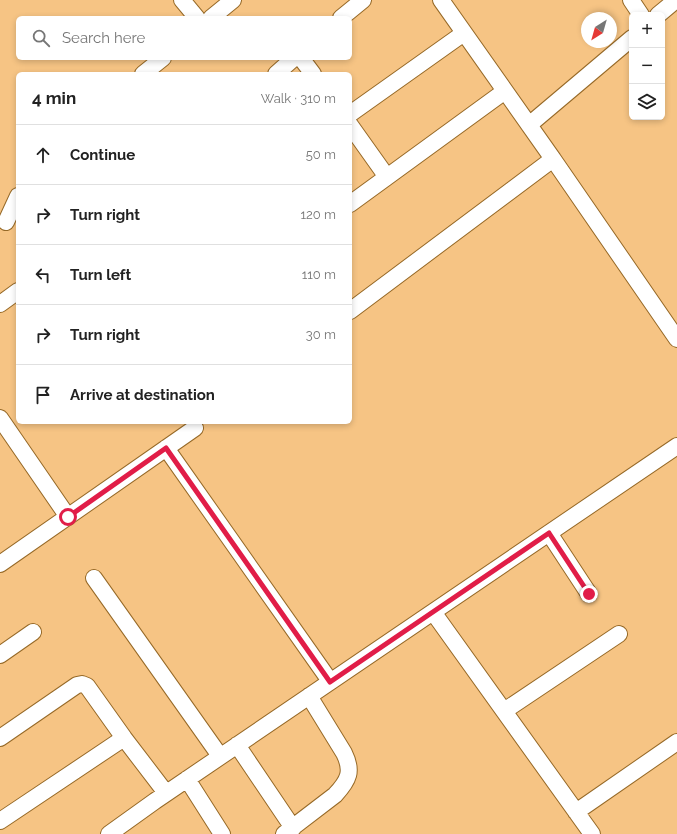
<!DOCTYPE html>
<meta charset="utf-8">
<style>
body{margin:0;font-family:Raleway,sans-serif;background:#f2f2f2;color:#222}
.controls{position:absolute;right:12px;top:12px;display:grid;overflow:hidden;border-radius:6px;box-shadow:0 2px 6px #0003}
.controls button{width:36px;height:36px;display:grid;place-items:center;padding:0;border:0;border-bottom:1px solid #e0e0e0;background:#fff;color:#222;font:20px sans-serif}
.compass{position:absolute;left:581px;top:12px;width:36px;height:36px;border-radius:50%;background:#fff;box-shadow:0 2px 6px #0003;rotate:217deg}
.stop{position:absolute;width:12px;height:12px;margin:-9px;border:3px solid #e11d48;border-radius:50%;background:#fff}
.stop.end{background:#e11d48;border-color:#fff;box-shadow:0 1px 4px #0008}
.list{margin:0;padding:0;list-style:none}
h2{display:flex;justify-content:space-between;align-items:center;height:52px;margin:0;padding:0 16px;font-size:17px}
h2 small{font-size:13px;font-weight:400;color:#767676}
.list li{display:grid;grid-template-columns:26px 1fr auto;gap:12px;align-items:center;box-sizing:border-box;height:60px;padding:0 16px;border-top:1px solid #e0e0e0}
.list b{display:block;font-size:15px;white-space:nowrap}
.list em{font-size:13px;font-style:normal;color:#767676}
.icon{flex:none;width:22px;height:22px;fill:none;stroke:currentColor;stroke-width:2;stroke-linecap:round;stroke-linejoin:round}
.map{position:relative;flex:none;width:677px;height:834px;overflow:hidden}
.search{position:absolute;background:#fff;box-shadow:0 2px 6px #0003;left:16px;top:16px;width:336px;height:44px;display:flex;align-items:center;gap:10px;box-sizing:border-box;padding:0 14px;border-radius:6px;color:#767676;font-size:15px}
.panel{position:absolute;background:#fff;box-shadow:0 2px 6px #0003;left:16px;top:72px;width:336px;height:352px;border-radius:6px}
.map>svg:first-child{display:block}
</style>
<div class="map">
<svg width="677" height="834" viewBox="0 0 677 834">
<rect width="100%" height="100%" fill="#f6c484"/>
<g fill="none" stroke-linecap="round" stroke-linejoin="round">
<defs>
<path id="minor" d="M182,0L197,18
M441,0L553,159
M631,0L641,15
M658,15L676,0
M211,18L233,0
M341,18L363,0
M301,58L313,74
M143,74L163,58
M276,74L294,58
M350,114L464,33
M350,125L387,177
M529,125L632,38
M350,204L505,91
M6,222L18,196
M0,304L18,291
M350,311L553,159L677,339
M0,418L68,517
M166,448L330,681
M549,533L589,594
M0,564L195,428
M94,578L220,756
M433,612L592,834
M0,655L33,632
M504,711L619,634
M0,738L77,685L82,684L87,686L124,738L166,793
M237,745L293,828
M187,779L222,834
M576,812L677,742
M0,821L124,738
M109,834L155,801L677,446
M284,834L335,795C349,780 353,771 344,753L309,696"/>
</defs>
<use href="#minor" stroke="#966927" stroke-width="18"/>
<use href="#minor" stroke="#fff" stroke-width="16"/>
</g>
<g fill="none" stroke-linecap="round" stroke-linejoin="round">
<path stroke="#e11d48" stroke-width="5" d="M68,517L166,448L330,682L549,533L589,594"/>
</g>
</svg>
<div class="controls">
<button>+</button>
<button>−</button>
<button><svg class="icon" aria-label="layers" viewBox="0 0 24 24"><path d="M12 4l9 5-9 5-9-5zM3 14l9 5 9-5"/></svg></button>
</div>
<svg class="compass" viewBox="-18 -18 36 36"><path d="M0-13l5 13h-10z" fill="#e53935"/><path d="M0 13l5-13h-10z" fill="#767676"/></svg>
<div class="stop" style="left:68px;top:517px"></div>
<div class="stop end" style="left:589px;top:594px"></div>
<div class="search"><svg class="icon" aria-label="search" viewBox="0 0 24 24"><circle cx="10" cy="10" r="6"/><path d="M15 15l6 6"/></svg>Search here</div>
<section class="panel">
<h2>4 min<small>Walk · 310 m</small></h2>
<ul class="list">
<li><svg class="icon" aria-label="ahead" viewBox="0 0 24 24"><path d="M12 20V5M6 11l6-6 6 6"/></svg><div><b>Continue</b></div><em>50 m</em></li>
<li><svg class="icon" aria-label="right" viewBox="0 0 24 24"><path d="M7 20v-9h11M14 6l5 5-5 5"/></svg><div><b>Turn right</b></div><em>120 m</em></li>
<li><svg class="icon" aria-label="left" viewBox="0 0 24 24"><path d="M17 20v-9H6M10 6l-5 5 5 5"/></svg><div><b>Turn left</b></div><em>110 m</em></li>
<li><svg class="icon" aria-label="right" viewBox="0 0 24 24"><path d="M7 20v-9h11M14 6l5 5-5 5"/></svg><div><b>Turn right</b></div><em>30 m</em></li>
<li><svg class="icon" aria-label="arrive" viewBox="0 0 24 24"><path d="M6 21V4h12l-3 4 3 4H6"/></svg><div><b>Arrive at destination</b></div></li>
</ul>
</section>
</div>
